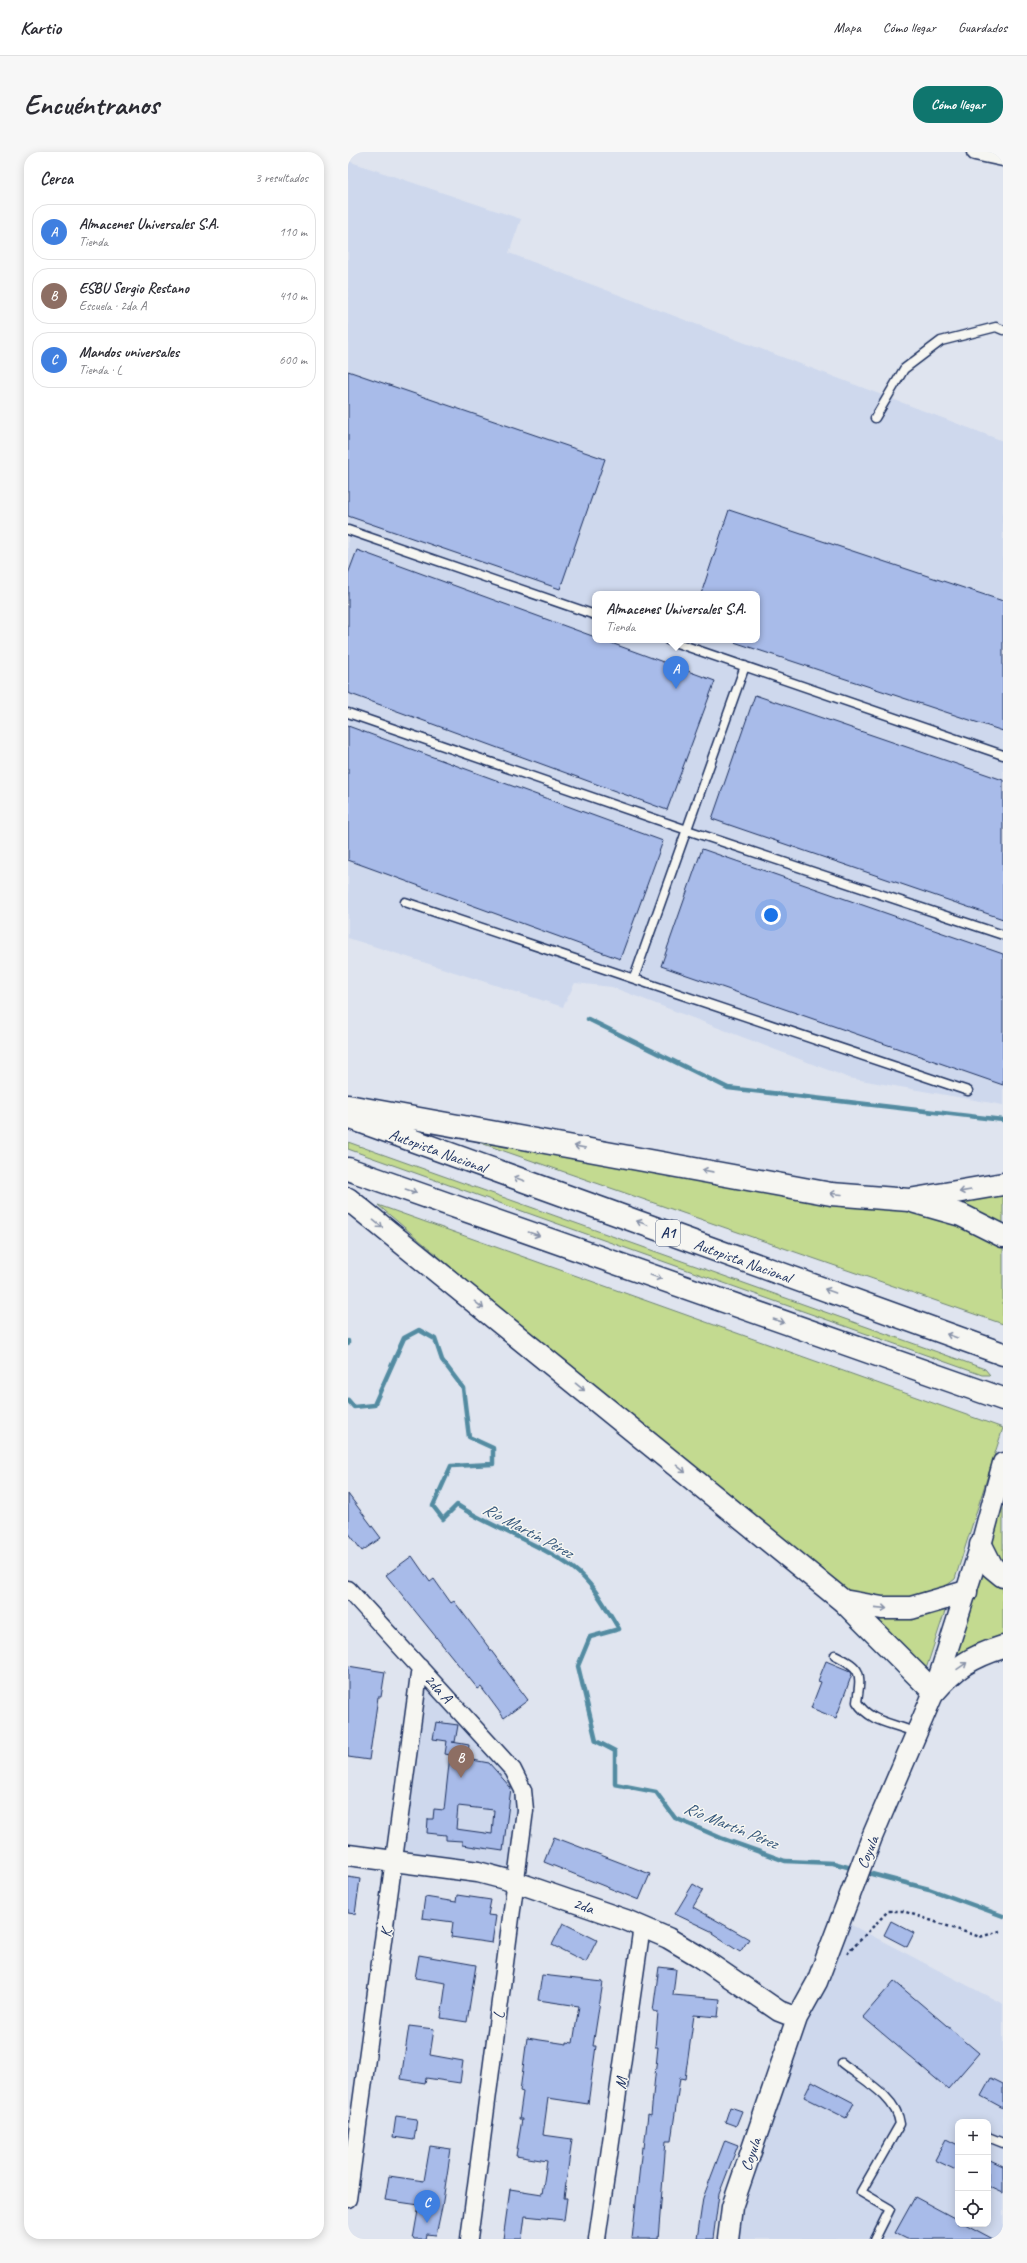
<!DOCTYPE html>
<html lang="es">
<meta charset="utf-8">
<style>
body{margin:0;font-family:Caveat,sans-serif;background:#f7f7f7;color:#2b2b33}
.controls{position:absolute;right:12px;bottom:12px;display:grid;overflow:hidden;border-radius:8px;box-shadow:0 2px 10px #0003}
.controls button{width:36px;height:36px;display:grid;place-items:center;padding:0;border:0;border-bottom:1px solid #e1e1e2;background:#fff;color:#2b2b33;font:20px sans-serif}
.you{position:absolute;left:423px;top:763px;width:14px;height:14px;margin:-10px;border:3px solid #fff;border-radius:50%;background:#1a73e8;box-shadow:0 0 0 6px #1a73e833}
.badge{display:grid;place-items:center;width:26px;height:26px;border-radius:50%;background:#0f766e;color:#fff;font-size:13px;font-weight:700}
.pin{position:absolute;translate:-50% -33px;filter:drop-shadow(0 1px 2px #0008)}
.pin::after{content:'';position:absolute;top:21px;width:14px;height:12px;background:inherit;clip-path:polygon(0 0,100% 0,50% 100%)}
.popup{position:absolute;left:244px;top:439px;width:168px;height:52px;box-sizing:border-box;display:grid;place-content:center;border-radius:8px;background:#fff;filter:drop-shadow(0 1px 3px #0005);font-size:13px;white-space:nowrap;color:#7c7c81}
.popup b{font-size:15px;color:#2b2b33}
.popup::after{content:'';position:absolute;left:50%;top:100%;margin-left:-8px;border:8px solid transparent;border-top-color:#fff}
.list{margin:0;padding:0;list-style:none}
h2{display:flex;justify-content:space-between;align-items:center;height:52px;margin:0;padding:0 16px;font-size:17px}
h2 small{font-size:13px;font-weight:400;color:#7c7c81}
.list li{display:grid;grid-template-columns:26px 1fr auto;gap:12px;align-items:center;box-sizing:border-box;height:56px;margin:0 8px 8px;padding:0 8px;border:1px solid #e1e1e2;border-radius:16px}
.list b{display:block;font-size:15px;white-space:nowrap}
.list p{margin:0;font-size:13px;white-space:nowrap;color:#7c7c81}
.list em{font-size:13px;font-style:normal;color:#7c7c81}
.icon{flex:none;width:22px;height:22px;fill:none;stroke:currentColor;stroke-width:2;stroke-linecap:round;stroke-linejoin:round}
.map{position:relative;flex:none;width:655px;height:2087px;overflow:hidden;border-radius:16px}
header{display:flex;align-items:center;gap:24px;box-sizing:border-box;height:56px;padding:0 20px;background:#fff;border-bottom:1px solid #e1e1e2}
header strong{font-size:19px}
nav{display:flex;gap:22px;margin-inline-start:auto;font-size:14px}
.intro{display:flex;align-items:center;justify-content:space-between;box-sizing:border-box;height:96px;padding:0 24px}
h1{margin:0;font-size:28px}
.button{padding:10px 18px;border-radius:16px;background:#0f766e;color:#fff;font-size:14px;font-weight:700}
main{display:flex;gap:24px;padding:0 24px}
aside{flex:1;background:#fff;border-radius:16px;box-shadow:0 2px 10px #0003}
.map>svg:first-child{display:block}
</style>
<header>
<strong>Kartio</strong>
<nav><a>Mapa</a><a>Cómo llegar</a><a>Guardados</a></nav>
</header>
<div class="intro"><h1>Encuéntranos</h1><a class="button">Cómo llegar</a></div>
<main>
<aside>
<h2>Cerca<small>3 resultados</small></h2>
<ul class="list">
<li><span class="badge" style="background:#3f7fe0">A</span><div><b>Almacenes Universales S.A.</b><p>Tienda</p></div><em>110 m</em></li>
<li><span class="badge" style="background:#8d6e63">B</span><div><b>ESBU Sergio Restano</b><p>Escuela · 2da A</p></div><em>410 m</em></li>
<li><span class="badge" style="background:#3f7fe0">C</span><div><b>Mandos universales</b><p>Tienda · L</p></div><em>600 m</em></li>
</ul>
</aside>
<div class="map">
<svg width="655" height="2087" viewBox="0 0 655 2087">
<rect width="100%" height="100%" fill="#dfe4ef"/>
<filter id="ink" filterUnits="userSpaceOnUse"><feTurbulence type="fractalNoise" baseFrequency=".025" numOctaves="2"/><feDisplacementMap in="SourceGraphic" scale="8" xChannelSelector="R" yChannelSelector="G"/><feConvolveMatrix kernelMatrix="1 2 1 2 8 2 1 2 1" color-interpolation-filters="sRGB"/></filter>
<g filter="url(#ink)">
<path fill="#ced8ed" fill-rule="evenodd" d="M0,9L173,67L161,101L655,289V953L501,926L264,835L227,831L215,855L0,786ZM247,442H409V488H247Z
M78,1530L157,1619L167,1637L170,1652L162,1718L129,1709L56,1700Z
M492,1767L655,1852V2087H380ZM610,1970H640V2072H610Z"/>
<path fill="#c3da90" stroke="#6f8477" d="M104,981L353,1030L560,1057L609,1071L648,1090L655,1096V1172Z
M0,990L637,1217L642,1223H634L0,997Z
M655,1035V1073L598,1048Z
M30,1053L655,1276L607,1427L589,1441L540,1450L496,1438L223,1217Z
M655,1336V1412L639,1387Z
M634,1410L655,1434V1490L600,1516Z
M599,1453L577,1520L523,1461Z"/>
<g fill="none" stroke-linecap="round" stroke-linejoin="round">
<path stroke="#528ba1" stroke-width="4.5" d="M240,867L380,936L655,968
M0,1189V1192
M0,1248L6,1255L26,1253L56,1186L71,1178L87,1187L94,1208L115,1236L121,1285L145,1296V1312L103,1314L85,1354L95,1367L109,1353C146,1377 189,1390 225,1416C246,1432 258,1456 271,1477L242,1485L230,1514L248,1589L267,1599V1632L308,1640L327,1666L373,1686L437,1709L485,1711L507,1717
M516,1720L581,1737L655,1764"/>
</g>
<path fill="#a8bbe9" stroke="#1b2f5e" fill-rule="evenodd" d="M0,219L257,307L212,437L0,364Z
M381,358L655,449V579L386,490L387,488H409V442H353Z
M9,398L247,485V488H255L367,529L319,658L0,541V422Z
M407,543L655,628V767L364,667Z
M0,574L315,689L272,807L0,708Z
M354,697L655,802V933L313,814Z
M0,1342L33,1386L14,1399L0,1380Z
M64,1404L82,1430L86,1427L103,1451L106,1449L180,1548L156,1566L133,1535L130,1537L38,1423Z
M478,1509L502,1519L504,1522L488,1566L463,1556L473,1530L470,1529Z
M0,1514L37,1520L33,1545H30L21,1608L0,1605Z
M88,1570L110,1573L107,1590H104L121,1593L119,1607L141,1611L163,1636L155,1699L114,1693V1689L98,1688V1683L79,1681L80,1667H85L86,1657L96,1658L102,1603L97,1602L99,1589L85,1587ZM110,1654L146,1658L144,1682L108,1677Z
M206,1685L302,1722L291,1748L196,1710Z
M0,1725L12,1727L7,1762L0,1761Z
M345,1732L355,1738L345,1755L401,1787L392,1800L364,1782L365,1780L327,1762Z
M109,1743L143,1748L140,1763L148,1764L144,1791L103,1785L105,1770L74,1766L77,1745L108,1750Z
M543,1769L566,1781L559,1795L536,1783Z
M215,1771L249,1788L238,1810L204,1793Z
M71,1803L128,1813L119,1870L93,1866L98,1831L67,1826Z
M311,1815L328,1817L325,1843L372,1847L370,1865L346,1863L337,1927L332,1926L323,1989H318L310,2087H284L294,1995L296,1996L300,1962L303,1963L307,1924L310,1895H307L310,1860L305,1859Z
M194,1823L255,1830L245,1894H248L240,1952L200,1946L195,1983L224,1987L216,2046H219L216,2068L177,2064L174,2087H155L162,2037L194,2042L199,2009L168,2004L174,1967H171L175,1940L172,1939L179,1886L219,1892V1890L225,1891L231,1854L190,1848Z
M546,1829L631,1901L600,1937L515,1865Z
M61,1874L86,1877L82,1903L115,1909L112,1931L78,1926L77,1931L53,1927Z
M643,1926L655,1932V1956L633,1944Z
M464,1929L506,1951L498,1966L456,1945Z
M382,1955L394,1959L388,1974L377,1970Z
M48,1964L69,1967L66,1988L45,1985Z
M598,1987L610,1993V2019L587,2008Z
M377,1988L390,1993L371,2042L365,2087H349L355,2046Z
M82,1994L103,1997L94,2055L88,2083L79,2082L78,2087H65L71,2053L37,2048L41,2024L76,2029Z
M640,2007L655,2014V2041L640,2034Z
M567,2045L610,2068V2072H617L645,2087H559L547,2081Z"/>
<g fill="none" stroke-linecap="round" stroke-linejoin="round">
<defs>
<path id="service" d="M527,266L556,217L593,189L648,175L655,178
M0,378L247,463
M320,488L655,603
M0,561L339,678L655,783
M57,750L620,939
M286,826L397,514
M487,1503C515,1517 513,1521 509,1550C522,1571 546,1571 568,1581
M494,1911C514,1927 549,1945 552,1972L513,2040L542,2057L527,2087
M640,1985L655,1991"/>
<path id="minor" d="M627,0L655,6
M0,1437L165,1618L175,1638L177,1658L121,2087
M0,2047L72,1515
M249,2087L294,1774"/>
<path id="tertiary" d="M0,1703L130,1720L168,1730L278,1768L320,1786L352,1805L431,1859L449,1866
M380,2087L384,2055L449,1866L469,1830L524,1685L586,1540L633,1393L655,1311"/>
<path id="motorway" d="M0,954L483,1042L561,1048L655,1032
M0,965L655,1202
M0,1017L655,1247
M0,1047L495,1449L586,1540C608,1515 623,1505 655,1495
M567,1050L613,1063L655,1084
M633,1393L644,1415L655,1424
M495,1449L534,1456H563L618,1440"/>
</defs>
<use href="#service" stroke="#1b2f5e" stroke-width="11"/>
<use href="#minor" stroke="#1b2f5e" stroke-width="19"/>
<use href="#tertiary" stroke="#1b2f5e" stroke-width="23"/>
<use href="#motorway" stroke="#1b2f5e" stroke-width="25"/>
<path stroke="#1b2f5e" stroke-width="2.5" stroke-dasharray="3 3" stroke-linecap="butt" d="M499,1802L540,1759H555L632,1785L652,1779"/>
<use href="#service" stroke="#f6f6f2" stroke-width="8"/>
<use href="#minor" stroke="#f6f6f2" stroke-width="16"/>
<use href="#tertiary" stroke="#f6f6f2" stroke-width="20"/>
<use href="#motorway" stroke="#f6f6f2" stroke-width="22"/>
</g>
<defs><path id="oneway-shaft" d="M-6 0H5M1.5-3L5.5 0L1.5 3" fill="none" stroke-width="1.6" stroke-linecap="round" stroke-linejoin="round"/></defs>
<g stroke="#8892a8">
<use href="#oneway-shaft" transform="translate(232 995) rotate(-169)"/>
<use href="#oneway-shaft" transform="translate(360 1019) rotate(-169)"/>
<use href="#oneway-shaft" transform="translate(171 1027) rotate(-160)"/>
<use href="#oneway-shaft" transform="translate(63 1039) rotate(19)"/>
<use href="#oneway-shaft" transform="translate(617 1039) rotate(170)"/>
<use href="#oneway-shaft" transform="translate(488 1042) rotate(-175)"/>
<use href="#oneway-shaft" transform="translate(294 1071) rotate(-160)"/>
<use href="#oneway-shaft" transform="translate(30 1072) rotate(39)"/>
<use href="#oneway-shaft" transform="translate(186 1082) rotate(19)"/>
<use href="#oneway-shaft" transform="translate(308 1125) rotate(19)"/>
<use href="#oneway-shaft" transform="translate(482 1139) rotate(-160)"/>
<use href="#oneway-shaft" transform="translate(131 1153) rotate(39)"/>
<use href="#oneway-shaft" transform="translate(431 1169) rotate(19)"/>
<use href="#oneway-shaft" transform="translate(604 1184) rotate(-160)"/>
<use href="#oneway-shaft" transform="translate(232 1235) rotate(39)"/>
<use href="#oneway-shaft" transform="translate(333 1317) rotate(39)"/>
<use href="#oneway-shaft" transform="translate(533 1456) rotate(6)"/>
<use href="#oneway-shaft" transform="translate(614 1514) rotate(-35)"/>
</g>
</g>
<g text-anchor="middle" stroke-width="3" stroke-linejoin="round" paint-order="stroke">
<rect fill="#f6f6f2" stroke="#5d6b8a" stroke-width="1" x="308" y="1068" width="24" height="26" rx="3"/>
<g font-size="15" font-weight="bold" fill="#1b2f5e">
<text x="320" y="1086">A1</text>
</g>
<g font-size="16" fill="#1b2f5e" stroke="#f6f6f2">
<text transform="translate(90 998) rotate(20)" y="6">Autopista Nacional</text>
<text transform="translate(395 1108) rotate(20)" y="6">Autopista Nacional</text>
<text transform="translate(91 1536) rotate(48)" y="6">2da A</text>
<text transform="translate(519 1700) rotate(-68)" y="6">Coyula</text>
<text transform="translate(236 1753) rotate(20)" y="6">2da</text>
<text transform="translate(37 1781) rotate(-82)" y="6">K</text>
<text transform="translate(150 1863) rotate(-82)" y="6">L</text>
<text transform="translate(272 1931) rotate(-82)" y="6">M</text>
<text transform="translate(402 2002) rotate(-71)" y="6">Coyula</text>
</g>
<g font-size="17" font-style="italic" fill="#32557a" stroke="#f6f6f2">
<text transform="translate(180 1378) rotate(28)" y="6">Río Martín Pérez</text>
<text transform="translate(383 1673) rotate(22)" y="6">Río Martín Pérez</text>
</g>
</g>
</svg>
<div class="controls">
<button>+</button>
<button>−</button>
<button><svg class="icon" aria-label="locate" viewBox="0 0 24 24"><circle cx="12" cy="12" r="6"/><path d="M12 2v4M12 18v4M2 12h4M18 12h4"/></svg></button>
</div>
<div class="you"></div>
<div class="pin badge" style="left:328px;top:537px;background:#3f7fe0">A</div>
<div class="popup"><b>Almacenes Universales S.A.</b>Tienda</div>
<div class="pin badge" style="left:113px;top:1626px;background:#8d6e63">B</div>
<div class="pin badge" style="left:79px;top:2071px;background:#3f7fe0">C</div>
</div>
</main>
